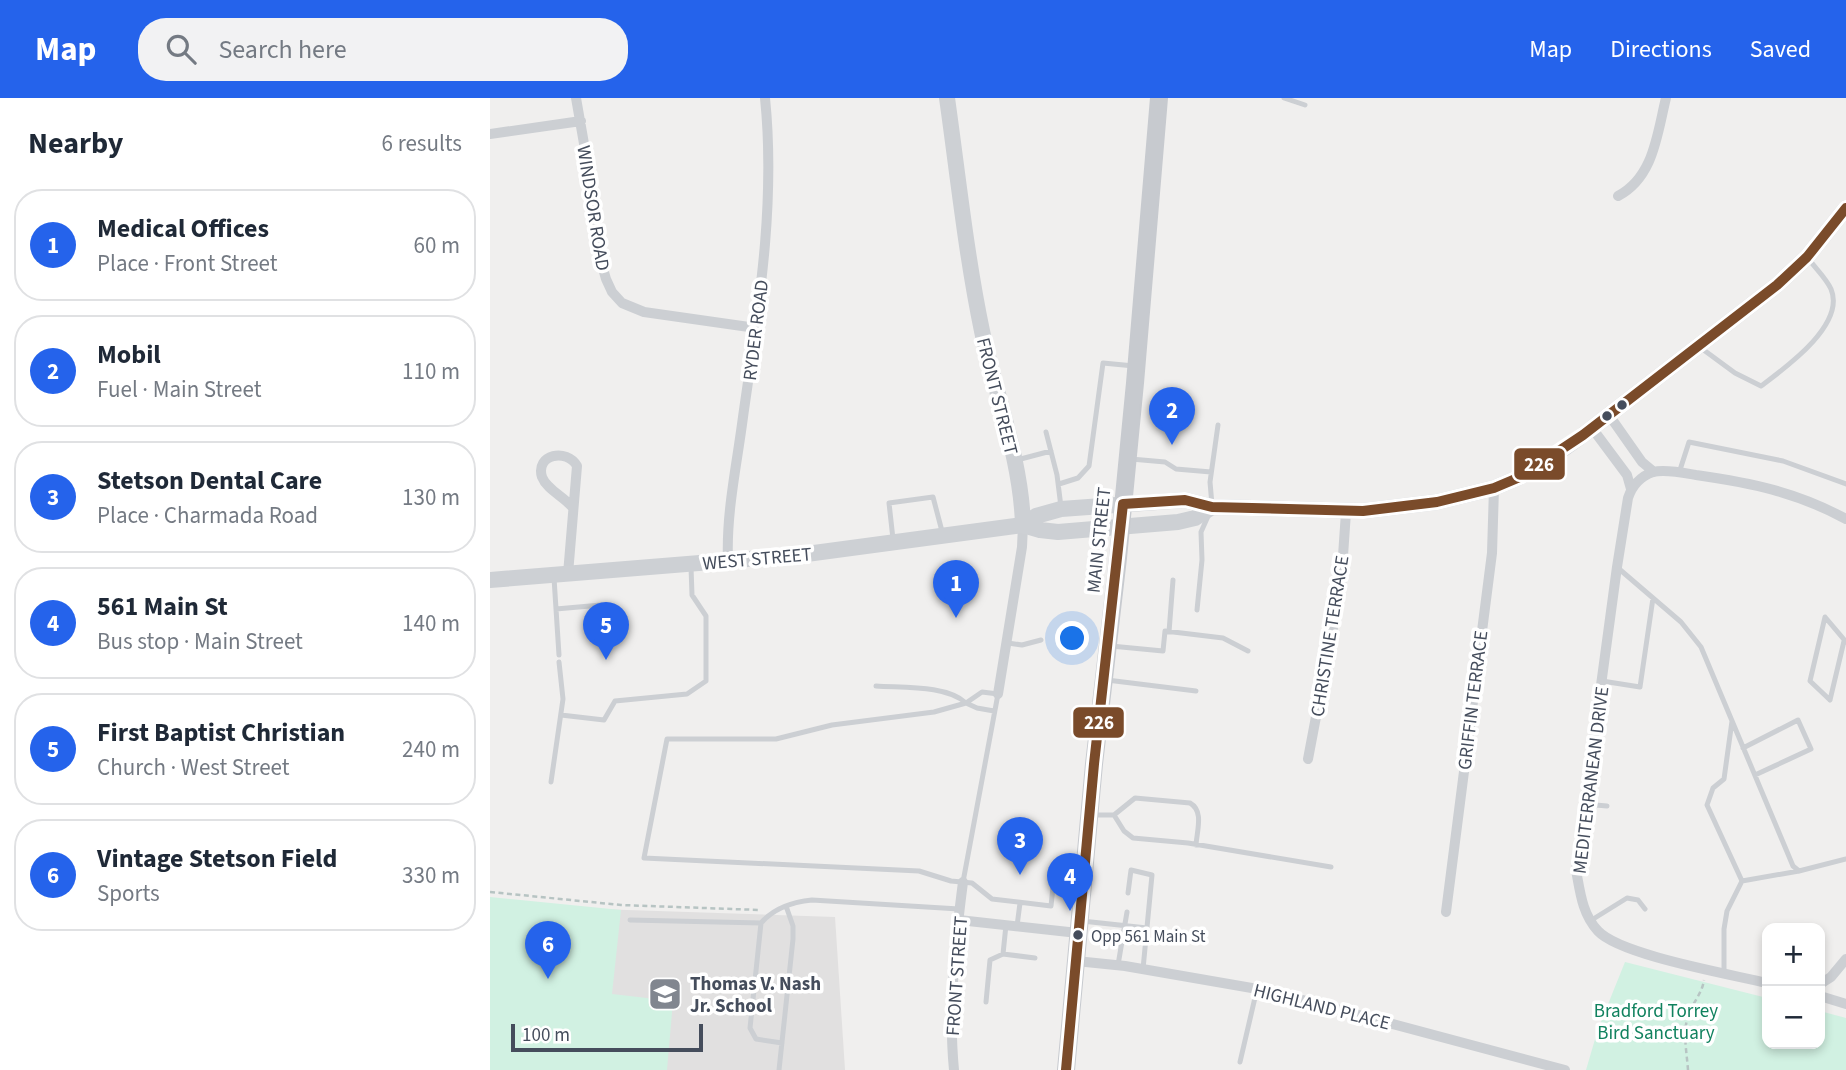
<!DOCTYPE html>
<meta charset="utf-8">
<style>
body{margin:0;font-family:"Source Sans 3",sans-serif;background:#f2f2f3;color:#1f2937}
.controls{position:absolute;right:21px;bottom:21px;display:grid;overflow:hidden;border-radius:14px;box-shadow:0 4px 10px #0003}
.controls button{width:63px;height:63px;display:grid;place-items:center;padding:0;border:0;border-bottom:2px solid #e0e1e3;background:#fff;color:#1f2937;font:35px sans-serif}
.scale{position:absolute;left:21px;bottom:18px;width:192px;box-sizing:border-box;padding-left:7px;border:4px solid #454d5c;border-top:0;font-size:19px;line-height:24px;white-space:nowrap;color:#454d5c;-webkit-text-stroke:5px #fff;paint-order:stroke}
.you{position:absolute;left:583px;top:541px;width:24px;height:24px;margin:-18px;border:5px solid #fff;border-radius:50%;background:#1a73e8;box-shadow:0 0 0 10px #1a73e833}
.badge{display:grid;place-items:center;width:46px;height:46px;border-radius:50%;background:#2563eb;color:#fff;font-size:23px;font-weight:700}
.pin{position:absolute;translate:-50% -58px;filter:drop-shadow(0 2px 4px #0008)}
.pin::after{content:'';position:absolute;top:37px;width:24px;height:21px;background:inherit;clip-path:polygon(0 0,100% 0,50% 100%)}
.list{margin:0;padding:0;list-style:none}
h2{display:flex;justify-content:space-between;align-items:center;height:91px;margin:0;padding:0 28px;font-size:30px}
h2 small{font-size:23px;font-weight:400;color:#747a83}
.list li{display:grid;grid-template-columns:46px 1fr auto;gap:21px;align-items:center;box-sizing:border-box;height:112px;margin:0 14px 14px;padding:0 14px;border:2px solid #e0e1e3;border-radius:28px}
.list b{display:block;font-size:26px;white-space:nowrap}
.list p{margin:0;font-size:23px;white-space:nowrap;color:#747a83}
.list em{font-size:23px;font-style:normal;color:#747a83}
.icon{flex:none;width:38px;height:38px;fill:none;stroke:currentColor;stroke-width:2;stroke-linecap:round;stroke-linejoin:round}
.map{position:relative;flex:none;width:1356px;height:972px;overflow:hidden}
header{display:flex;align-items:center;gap:42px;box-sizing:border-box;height:98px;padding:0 35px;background:#2563eb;color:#fff}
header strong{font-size:33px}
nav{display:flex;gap:38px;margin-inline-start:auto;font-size:24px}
.search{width:490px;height:63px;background:#f2f2f3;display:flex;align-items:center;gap:18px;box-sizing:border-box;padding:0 24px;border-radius:28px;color:#747a83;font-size:26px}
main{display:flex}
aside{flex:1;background:#fff}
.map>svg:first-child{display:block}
</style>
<header>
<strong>Map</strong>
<div class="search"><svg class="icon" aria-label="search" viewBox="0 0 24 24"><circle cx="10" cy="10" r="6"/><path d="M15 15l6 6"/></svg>Search here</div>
<nav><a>Map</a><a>Directions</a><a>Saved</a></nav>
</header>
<main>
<aside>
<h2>Nearby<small>6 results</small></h2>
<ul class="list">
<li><span class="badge">1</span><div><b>Medical Offices</b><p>Place · Front Street</p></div><em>60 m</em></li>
<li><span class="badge">2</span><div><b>Mobil</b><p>Fuel · Main Street</p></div><em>110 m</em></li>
<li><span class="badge">3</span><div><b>Stetson Dental Care</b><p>Place · Charmada Road</p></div><em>130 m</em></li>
<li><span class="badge">4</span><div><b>561 Main St</b><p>Bus stop · Main Street</p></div><em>140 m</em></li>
<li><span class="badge">5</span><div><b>First Baptist Christian</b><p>Church · West Street</p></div><em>240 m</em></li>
<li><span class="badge">6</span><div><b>Vintage Stetson Field</b><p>Sports</p></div><em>330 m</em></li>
</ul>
</aside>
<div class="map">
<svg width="1356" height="972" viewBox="0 0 1356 972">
<rect width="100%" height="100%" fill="#f0efee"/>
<path fill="#e1e0e0" d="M107,811L345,819L355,972H0Z"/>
<path fill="#d1f1e2" d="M0,799L131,812L122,896L183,903L177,972H0Z
M1135,864L1277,900V946H1330V913L1356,920V972H1096L1108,931Z"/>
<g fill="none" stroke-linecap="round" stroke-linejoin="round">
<path stroke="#b7c4c3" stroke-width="2.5" stroke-dasharray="5 3.5" stroke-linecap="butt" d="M0,794L131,807L270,812
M1198,972C1197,957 1193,936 1197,922C1200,907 1212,897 1214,882"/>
<path stroke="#cccfd3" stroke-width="5" d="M794,0L815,7
M1211,250L1245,275L1271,288C1295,270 1356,227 1341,191C1336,180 1325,170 1318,160
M556,334L567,377L571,409
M641,361L675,364L686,371L721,374
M527,362L561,353
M1189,375L1199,344L1293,363L1356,386
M569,386L588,380L599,368L613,265L644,268
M722,407L720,384L728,327
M403,441L399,405L443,399L453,437
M1128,470L1191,524L1211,549L1303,768L1309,773
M64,480L69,557
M66,511L111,507
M707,512L712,462L711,434L719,416
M679,534L683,482
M518,545L532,547L551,542
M621,548L673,553L675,533L733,540L758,553
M617,582L706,593
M1112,583L1150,589L1163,500
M386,588C413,590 456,587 476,605L444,614L342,627L286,641H177L154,760L429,773L461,783L482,785L502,801L561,808L565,770
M1340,602L1320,583L1335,519L1356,544
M1340,602L1354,543
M71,617L114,622L125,603L197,596L216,583V518L202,497L201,469
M1242,623L1234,681L1223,690L1217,707L1252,783L1309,773L1356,761
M1253,650L1308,622L1321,651L1265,677
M61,684L73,601L69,564
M1094,706L1117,708
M602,717H624L645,700L700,705C714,713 707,732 706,747
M624,717L634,733L643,740L698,745L841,769
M473,784L508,596L492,594L476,605L487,610L504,613
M638,795L641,772L662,777L653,871
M140,822L271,825
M592,823L657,830
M1100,823L1137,800L1148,802L1155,811
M516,827L513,856L545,860
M527,828L530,805
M628,867L637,814
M1234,874V831L1237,813L1252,783
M496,904L500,862L513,856
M292,945L266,941L260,930L271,825C284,810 302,804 322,802L469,811
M750,964L767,891
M289,972L303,841V828L296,808"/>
<path stroke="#cccfd3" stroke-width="10" d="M86,0L100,80L110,160L116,181L122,194L132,205L154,214L266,230
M0,36L91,23
M1128,98C1164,79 1167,36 1176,0
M1119,317L1152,364L1164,374
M1102,330L1137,377L1141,391
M238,462C236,415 247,366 253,319C268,213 286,107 275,0
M78,476L87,368C77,350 45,356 52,379C57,392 75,399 83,410
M508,596L532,449L533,427
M818,661L851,487L856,414
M956,814L1002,455L1004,390
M469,822L588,835
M586,863L635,868L779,893L1075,972
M1277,885C1240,876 1130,857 1108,833C1092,816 1090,793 1086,772L1127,469L1138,400C1142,388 1151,378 1163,374C1176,371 1194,375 1206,377C1262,385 1306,394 1356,421
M1330,886L1341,879L1356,861
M1330,898L1356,906
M464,972C458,910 465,846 473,784"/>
<path stroke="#cdd0d4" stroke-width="16" d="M457,0C468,78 476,156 492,233C506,298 531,361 533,427
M533,427L546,418L571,411L695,402L722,409L873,413L947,404L1004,390L1030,379L1055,364L1093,337L1287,187L1317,159L1356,110
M0,482L309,457L533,427L550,432L568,434L688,424L705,420L722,409"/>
<path stroke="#c7cacf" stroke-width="18" d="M576,972L604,666L628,460L645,285L669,0"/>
<defs>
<path id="bus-1" d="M576,972L604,666L633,406L695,402L722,409L873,413L947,404L1004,390L1030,379L1093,337L1287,187L1317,159L1356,110"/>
</defs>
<use href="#bus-1" stroke="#fff" stroke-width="16"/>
<use href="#bus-1" stroke="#7a4b2a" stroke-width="10"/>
</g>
<defs>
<symbol id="school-square" viewBox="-11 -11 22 22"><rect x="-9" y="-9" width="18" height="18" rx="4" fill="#81868f" stroke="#fff"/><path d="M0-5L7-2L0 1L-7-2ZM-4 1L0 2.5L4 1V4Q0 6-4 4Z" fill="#fff"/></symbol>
</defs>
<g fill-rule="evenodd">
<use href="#school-square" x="156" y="877" width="38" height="38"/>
</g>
<g fill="#454d5c" stroke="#fff" stroke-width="2.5">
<circle cx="1132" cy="307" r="6"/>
<circle cx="1117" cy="318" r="6"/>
<circle cx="588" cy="837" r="6"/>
</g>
<g text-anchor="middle" stroke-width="7" stroke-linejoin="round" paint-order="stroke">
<g font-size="17" fill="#454d5c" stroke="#fff" text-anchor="start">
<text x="601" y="844">Opp 561 Main St</text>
</g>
<g font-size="19" fill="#454d5c" stroke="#fff">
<text transform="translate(104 110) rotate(81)" y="7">WINDSOR ROAD</text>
<text transform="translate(265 232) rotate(-83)" y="7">RYDER ROAD</text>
<text transform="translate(508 298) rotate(76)" y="7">FRONT STREET</text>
<text transform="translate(608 442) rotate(-84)" y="7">MAIN STREET</text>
<text transform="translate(267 460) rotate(-5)" y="7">WEST STREET</text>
<text transform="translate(839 538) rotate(-81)" y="7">CHRISTINE TERRACE</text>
<text transform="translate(982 602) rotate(-83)" y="7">GRIFFIN TERRACE</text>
<text transform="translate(1100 682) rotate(-83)" y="7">MEDITERRANEAN DRIVE</text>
<text transform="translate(466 878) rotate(-86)" y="7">FRONT STREET</text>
<text transform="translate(832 908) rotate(14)" y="7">HIGHLAND PLACE</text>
</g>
<g font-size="19" font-weight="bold" fill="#454d5c" stroke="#fff" text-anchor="start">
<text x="200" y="892">Thomas V. Nash<tspan x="200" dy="22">Jr. School</tspan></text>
</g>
<g font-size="19" fill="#11825f" stroke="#fff">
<text x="1166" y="919">Bradford Torrey<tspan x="1166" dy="22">Bird Sanctuary</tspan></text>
</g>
</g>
<g stroke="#fff" stroke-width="2.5">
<rect x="1023" y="349" width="53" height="34" rx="7" fill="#7a4b2a"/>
<rect x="582" y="608" width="53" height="33" rx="7" fill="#7a4b2a"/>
</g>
<g font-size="19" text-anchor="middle" font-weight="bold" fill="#fff">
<text x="1049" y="373">226</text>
<text x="609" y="631">226</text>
</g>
</svg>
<div class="controls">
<button>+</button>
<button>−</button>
</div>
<div class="scale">100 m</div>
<div class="you"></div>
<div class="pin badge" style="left:466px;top:520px">1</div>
<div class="pin badge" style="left:682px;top:347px">2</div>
<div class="pin badge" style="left:530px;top:777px">3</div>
<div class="pin badge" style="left:580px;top:813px">4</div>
<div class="pin badge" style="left:116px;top:562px">5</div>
<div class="pin badge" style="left:58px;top:881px">6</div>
</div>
</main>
